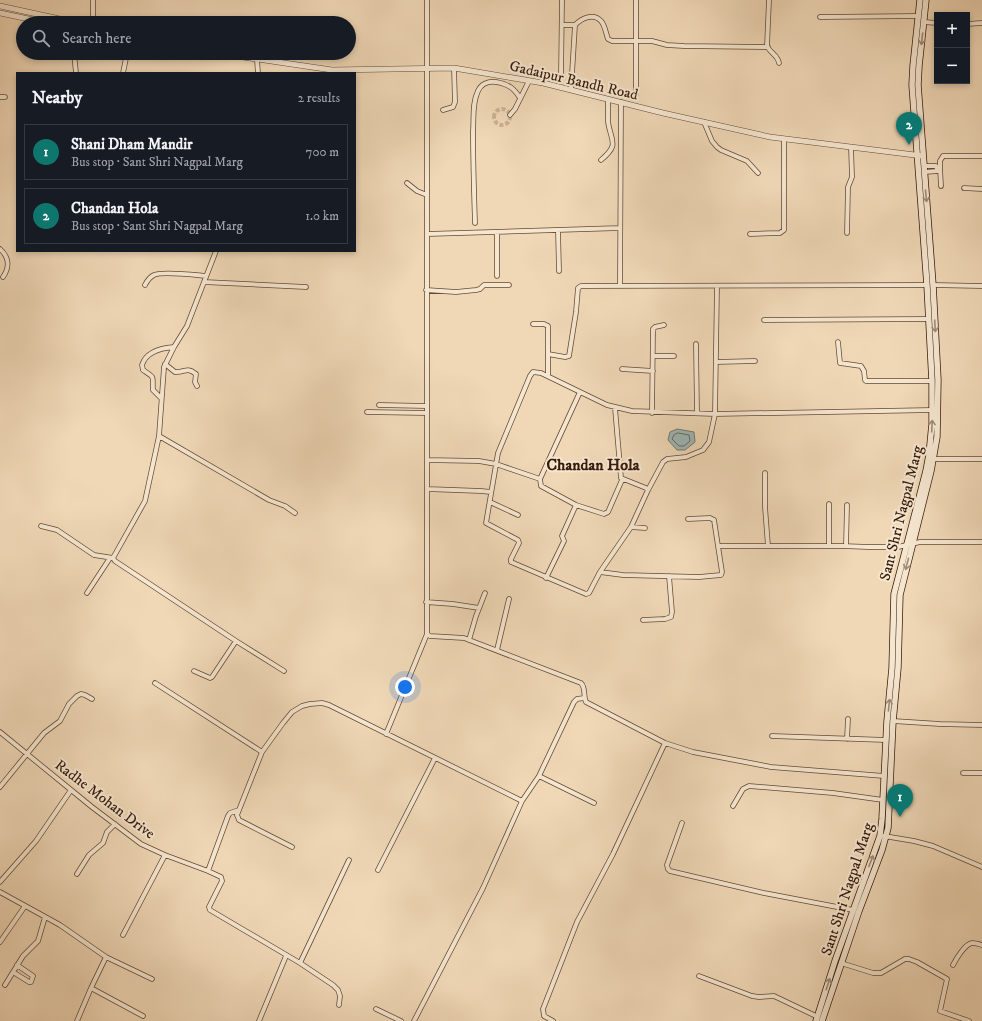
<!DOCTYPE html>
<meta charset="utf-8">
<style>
body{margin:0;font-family:"IM FELL DW Pica",serif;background:#20242c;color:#f1f3f6}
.controls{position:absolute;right:12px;top:12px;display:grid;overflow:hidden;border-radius:0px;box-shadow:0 2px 6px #0003}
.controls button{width:36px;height:36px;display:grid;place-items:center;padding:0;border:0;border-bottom:1px solid #363941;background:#171b24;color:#f1f3f6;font:20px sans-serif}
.you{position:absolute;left:405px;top:687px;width:14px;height:14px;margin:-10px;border:3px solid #fff;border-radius:50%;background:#1a73e8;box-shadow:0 0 0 6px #1a73e833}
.badge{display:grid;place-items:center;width:26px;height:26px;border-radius:50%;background:#0f766e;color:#fff;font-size:13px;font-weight:700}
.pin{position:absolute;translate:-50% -33px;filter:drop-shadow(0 1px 2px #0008)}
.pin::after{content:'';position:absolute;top:21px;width:14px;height:12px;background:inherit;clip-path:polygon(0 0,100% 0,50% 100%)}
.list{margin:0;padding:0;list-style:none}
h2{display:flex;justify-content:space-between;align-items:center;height:52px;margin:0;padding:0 16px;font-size:17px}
h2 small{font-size:13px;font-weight:400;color:#9ea1a6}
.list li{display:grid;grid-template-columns:26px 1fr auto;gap:12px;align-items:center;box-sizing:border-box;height:56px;margin:0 8px 8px;padding:0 8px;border:1px solid #363941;border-radius:0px}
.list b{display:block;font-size:15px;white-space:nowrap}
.list p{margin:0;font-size:13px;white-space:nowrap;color:#9ea1a6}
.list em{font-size:13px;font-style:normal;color:#9ea1a6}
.icon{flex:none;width:22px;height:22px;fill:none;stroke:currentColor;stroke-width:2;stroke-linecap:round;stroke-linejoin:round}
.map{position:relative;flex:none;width:982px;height:1021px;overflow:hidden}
.search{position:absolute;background:#171b24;box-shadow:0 2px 6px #0003;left:16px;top:16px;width:340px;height:44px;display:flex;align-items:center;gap:10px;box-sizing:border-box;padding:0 14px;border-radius:22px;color:#9ea1a6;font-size:15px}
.panel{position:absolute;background:#171b24;box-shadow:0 2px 6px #0003;left:16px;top:72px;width:340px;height:180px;border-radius:0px}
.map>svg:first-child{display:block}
</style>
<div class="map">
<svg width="982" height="1021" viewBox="0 0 982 1021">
<rect width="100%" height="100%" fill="#f0d8b7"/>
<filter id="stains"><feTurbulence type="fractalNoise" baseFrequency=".005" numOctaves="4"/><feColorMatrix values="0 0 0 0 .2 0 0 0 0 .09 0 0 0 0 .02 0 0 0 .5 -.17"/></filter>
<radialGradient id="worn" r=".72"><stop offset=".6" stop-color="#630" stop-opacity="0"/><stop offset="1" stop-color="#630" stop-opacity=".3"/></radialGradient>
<path fill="#9eb8b8" stroke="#747972" d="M677,429L694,432L695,442L685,450H677L668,440L670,432Z"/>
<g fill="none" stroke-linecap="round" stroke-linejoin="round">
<path stroke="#6a6960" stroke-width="1" d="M678,433L689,435L690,441L684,446H679L672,439L674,435Z"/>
<path stroke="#cbb294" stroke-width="4" stroke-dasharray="4 2" stroke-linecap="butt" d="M494 117a8 8 0 1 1 16 0a8 8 0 1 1-16 0Z"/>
<defs>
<path id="minor" d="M427,0V634L430,636L464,638L581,683C586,688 583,696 586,702L665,743L693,752L771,767L884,776
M769,0L767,46C770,53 778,55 779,63
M820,17L919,16
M924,22L937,23
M93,23V0
M967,24L982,23
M562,25H575
M74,53L76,73
M257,60L258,73
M123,73L127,53
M561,76L562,0
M571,90L575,25C581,19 593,12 601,21C605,25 606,34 608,39L612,41H652L667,45L684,46L768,47
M636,94V0
M0,97H5
M443,110L453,107L455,102L454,68
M510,115L515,109L529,81
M704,122L712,141L717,147L721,150L747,161L758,173
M601,160C620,144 611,142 608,122C608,114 608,107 608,100
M924,166H936L938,171L924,172
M938,168H940V161L943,156H982
M940,168L941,186
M407,183L417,191L427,195
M964,188L982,189
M475,223C474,192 473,162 473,131C474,118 472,103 478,91C481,84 488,81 496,82C508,84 514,88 520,98
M558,230L559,271
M497,232V276
M847,233L848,187L852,177L851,147
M427,234L620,228
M750,234L780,233L784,230V139
M0,249C9,257 10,267 3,277
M216,251L187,326L174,347L164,367L159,436L145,501L113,558L115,561L236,641L284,671
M204,282L306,287
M145,285C147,281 150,277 154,275C163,271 194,275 206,276
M933,285L982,286
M620,286L621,102
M426,290L456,292L476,290L480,289L484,285H509
M764,320L928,319
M533,324H544L548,326V376
M838,342L840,363L861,366L864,371L865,380L866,381H932
M696,344L697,413
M548,354L565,357L569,356L576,312L578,288L581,286L927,285
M653,356H674
M716,362L755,361
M165,364L175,372C185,373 186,366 196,374L195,382L197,386
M622,369L653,371
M580,392L540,479L541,486L576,505L604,514L608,512L622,480
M161,398L153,390C152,375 156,379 143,370L142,365C146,352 161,348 174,347
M379,405L427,406
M615,408L621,478L646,488L648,490L631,527L600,572L623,575L699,577L721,575L722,572L714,520L710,518L688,519
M367,412L427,413
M652,413L653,329L655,327L664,325
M159,436L269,500L285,506L295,513
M934,459H982
M427,460L479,461L496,464L540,479
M765,473V507L768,546
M427,489L481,491L491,492
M648,490L663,462L667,459L686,457L703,450L709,442L715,414L717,286
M490,502L518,515
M41,526L57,530L94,555L113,558
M631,527L645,528
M718,546H842L869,547H898L920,542H982
M829,546V504
M846,546L847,505
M600,572L589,593L586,594L511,562V559L519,543L518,540L486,523L498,453L530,376L533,372L541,373L607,405L632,411L715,414L932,410
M546,578L564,541L562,536L576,505
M87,593L110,558
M426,602L453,604L479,608
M643,620L665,619L671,617L672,612L669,576
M469,640L476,616L485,593
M497,650L509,599
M194,671L210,678L212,677L236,641
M155,683L262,752
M893,721L940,724L982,725
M0,732L92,807L141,844L165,855L208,871L221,877L222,881L209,907L210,910L300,963L333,985L338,990L340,996L339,1005
M386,734L427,634
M772,736L886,740
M847,739L848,719
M963,773H982
M539,776L594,803
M0,787L44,733L60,721L69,704L77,696L81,694L85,695L92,699
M733,806L743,789L749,786L833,793L883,800
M682,823L667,865L668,869L670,871L764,893L853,910
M884,836L914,841L933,846L982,867
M292,847L239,820L237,815L262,752L283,723L292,712L302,706L310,704L322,703L329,705L522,801L539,776L574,702L577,699L584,698
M378,870L435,758
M208,871L228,816L230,813L239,810
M77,874L89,855L103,843L107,832L115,824
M0,882L36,841L71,790
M0,892L60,925L106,957L91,988L77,1021
M123,935L165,855
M0,942L25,906
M106,957L152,979
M300,963L349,860
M841,963L873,973H881L905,959H909L917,962L947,979L940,1011L969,1021
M953,965C956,959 965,944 972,943C976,943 979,944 982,945
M13,972L29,982H31L33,976L17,965
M699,976L752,996L759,997L774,996L818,1017
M5,985L23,956L38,941L45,917
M91,988L143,1016
M376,1009L401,1021
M259,1021L286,956
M414,1021L483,888L522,801
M553,1021L544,1016L543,1009L577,922L613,854L665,743"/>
<path id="tertiary" d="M0,6L78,23
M0,13L47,23
M216,53L332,70L454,68L543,83L663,113L770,137L923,156
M255,53L261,55L267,60"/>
<path id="secondary" d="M816,1021L835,961L880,836L882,819L887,721L892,668L894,594L926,471L929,455L932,424V381L927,285L912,85L913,66L920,0
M822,1021L859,911L882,850L888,828L893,721L898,668L900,595L931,471L937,437L938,380L933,285L918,85L919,66L926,0"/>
</defs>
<use href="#minor" stroke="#644a34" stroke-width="5.5"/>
<use href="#tertiary" stroke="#644a34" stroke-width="6"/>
<use href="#secondary" stroke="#361a09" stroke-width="7"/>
<use href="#minor" stroke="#f5e6d0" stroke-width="4"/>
<use href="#tertiary" stroke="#f5e6d0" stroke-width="5"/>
<use href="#secondary" stroke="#f5e6d0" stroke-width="5.5"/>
</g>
<defs><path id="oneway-shaft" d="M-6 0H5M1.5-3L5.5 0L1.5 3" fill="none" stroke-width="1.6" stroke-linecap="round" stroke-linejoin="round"/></defs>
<g stroke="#9f8a76">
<use href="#oneway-shaft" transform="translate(922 39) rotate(97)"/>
<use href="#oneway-shaft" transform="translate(926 196) rotate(85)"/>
<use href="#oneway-shaft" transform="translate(935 326) rotate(87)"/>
<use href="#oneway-shaft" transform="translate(932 426) rotate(-87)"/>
<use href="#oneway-shaft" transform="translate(907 564) rotate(105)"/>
<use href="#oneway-shaft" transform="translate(889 705) rotate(-84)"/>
<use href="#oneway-shaft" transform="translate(871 861) rotate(-69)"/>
<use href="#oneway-shaft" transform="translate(828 984) rotate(-72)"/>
</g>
<g text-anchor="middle" stroke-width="4" stroke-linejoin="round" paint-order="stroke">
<g font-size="15" fill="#361a09" stroke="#f5e6d0">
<text transform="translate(574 80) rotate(13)" y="5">Gadaipur Bandh Road</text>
<text transform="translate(901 513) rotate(-76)" y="5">Sant Shri Nagpal Marg</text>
<text transform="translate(105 799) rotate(37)" y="5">Radhe Mohan Drive</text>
<text transform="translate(847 889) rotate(-72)" y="5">Sant Shri Nagpal Marg</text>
</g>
<g font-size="16" font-weight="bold" fill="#361a09" stroke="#f5e6d0">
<text x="593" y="470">Chandan Hola</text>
</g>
</g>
<rect width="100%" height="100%" filter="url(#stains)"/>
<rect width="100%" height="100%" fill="url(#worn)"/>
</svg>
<div class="controls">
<button>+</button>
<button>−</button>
</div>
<div class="you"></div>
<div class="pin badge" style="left:900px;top:817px">1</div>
<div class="pin badge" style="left:909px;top:145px">2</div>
<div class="search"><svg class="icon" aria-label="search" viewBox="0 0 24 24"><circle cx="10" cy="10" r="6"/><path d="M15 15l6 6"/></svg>Search here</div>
<section class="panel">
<h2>Nearby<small>2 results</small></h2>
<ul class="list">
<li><span class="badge">1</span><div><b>Shani Dham Mandir</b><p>Bus stop · Sant Shri Nagpal Marg</p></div><em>700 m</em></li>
<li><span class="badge">2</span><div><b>Chandan Hola</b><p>Bus stop · Sant Shri Nagpal Marg</p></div><em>1.0 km</em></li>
</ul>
</section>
</div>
